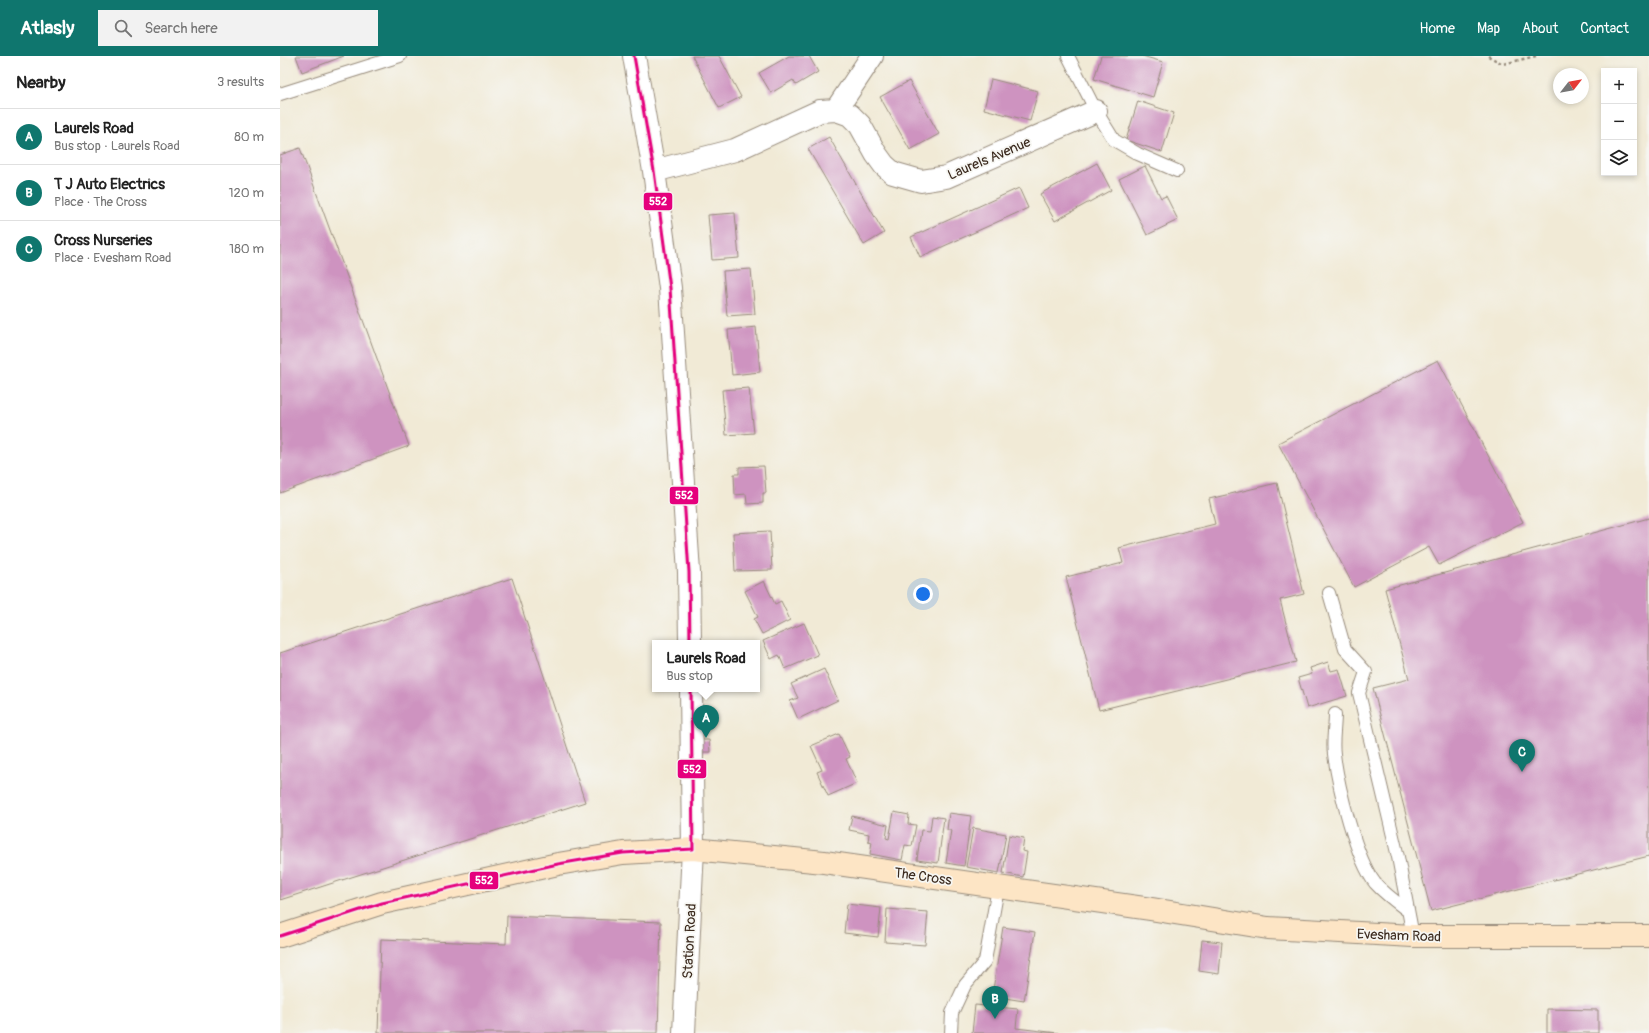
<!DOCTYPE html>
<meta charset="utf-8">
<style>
body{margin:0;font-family:Pangolin,sans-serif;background:#f2f2f2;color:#222}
.controls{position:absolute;right:12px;top:12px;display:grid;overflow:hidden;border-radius:0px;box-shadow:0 2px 6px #0003}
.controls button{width:36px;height:36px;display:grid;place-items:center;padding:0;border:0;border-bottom:1px solid #e0e0e0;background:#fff;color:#222;font:20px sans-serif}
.compass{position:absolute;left:1273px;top:12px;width:36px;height:36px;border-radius:50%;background:#fff;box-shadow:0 2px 6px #0003;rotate:59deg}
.you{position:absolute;left:643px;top:538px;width:14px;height:14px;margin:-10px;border:3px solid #fff;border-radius:50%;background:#1a73e8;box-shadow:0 0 0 6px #1a73e833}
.badge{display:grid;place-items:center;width:26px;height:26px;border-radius:50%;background:#0f766e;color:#fff;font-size:13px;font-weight:700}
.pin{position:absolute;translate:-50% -33px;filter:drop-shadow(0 1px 2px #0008)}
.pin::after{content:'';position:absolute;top:21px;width:14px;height:12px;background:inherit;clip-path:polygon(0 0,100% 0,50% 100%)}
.popup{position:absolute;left:372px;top:584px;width:108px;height:52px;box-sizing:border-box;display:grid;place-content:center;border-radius:0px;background:#fff;filter:drop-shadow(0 1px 3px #0005);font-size:13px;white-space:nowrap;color:#767676}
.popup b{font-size:15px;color:#222}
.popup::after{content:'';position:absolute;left:50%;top:100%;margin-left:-8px;border:8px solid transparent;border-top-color:#fff}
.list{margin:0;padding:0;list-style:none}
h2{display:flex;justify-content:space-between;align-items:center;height:52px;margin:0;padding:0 16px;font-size:17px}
h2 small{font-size:13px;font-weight:400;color:#767676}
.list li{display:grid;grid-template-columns:26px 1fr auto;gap:12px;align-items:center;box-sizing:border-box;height:56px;padding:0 16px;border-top:1px solid #e0e0e0}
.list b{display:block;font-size:15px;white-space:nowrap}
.list p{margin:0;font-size:13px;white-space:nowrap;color:#767676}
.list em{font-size:13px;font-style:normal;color:#767676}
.icon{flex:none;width:22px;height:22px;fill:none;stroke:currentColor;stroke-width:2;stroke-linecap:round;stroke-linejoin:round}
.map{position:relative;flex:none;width:1369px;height:977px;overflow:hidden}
header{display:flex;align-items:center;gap:24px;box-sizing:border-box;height:56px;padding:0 20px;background:#0f766e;color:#fff}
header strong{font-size:19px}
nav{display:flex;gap:22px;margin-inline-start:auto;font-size:14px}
.search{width:280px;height:36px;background:#f2f2f2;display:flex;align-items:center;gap:10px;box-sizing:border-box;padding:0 14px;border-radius:0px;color:#767676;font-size:15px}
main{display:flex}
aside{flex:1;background:#fff}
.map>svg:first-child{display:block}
</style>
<header>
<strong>Atlasly</strong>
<div class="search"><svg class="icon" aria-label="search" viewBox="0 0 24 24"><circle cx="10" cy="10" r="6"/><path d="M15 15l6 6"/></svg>Search here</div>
<nav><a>Home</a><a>Map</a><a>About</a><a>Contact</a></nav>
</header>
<main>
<aside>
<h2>Nearby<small>3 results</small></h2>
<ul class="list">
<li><span class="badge">A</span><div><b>Laurels Road</b><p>Bus stop · Laurels Road</p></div><em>80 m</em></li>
<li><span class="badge">B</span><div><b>T J Auto Electrics</b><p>Place · The Cross</p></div><em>120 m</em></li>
<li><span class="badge">C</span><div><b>Cross Nurseries</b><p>Place · Evesham Road</p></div><em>180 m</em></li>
</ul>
</aside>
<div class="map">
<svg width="1369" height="977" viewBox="0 0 1369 977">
<rect width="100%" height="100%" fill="#f6f6f2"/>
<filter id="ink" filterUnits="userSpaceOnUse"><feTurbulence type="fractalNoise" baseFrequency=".025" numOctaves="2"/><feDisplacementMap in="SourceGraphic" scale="8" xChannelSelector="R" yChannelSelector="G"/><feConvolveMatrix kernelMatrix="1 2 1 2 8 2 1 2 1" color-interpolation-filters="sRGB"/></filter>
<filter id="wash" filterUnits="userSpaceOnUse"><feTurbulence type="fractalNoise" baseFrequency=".012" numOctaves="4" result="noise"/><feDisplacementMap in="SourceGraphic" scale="16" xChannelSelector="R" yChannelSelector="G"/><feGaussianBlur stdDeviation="0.9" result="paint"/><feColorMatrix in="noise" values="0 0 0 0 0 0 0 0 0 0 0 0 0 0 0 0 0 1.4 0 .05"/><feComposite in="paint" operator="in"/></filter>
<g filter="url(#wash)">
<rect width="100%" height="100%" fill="#f1ead6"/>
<g id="blocks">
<path fill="#ce93c0" d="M16,0H64L22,16Z
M412,0H439L461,41L439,52Z
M509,0H529L538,16L516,29L513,24L491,37L479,17Z
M821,0H862L883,6L873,41L814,23Z
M711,23L758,35L750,65L704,53Z
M629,25L659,78L630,94L600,41Z
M858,45L894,57L882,96L846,84Z
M549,81L604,177L584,189L528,93Z
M20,92L129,390L0,437V99Z
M817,107L831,134L775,165L760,138Z
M865,110L881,142L886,140L898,164L867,179L839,123Z
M739,132L748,152L640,201L631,181Z
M455,157L459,202L432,204L428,159Z
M471,213L475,258L447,260L443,215Z
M476,271L480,316L452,319L448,274Z
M1158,304L1243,466L1159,509L1149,491L1074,531L998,387Z
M469,332L474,377L446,379L442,334Z
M484,410L486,437H483V447L467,448L466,438L455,439L454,418H459V411Z
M997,427L1024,538L1000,544L1016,606L819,654L786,521L843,507L839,492L935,468L929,443Z
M1369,462V800L1151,855L1093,632L1129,623L1105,533Z
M490,475L492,514L455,515L453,477Z
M232,522L305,746L0,844V597Z
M484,525L495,548L501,545L510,564L482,578L474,563L478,561L465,535Z
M524,567L538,599L505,613L499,599L491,603L483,585Z
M1048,606L1051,615L1059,613L1067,640L1027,652L1018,622L1032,618L1030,612Z
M544,613L558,644L518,663L510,645L518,642L511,628Z
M559,678L570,701L566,703L577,727L548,740L537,716L542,714L531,690Z
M420,684H429L430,696H421Z
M614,756L629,759L628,768L636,769L632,790L625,789L622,804L590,798L592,786L588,785L589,778L569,774L572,760L608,769L606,782L609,783Z
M669,757L691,760L684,810L666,807L671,774H667Z
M652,760L664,762L658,807L637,804L641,774L650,775Z
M693,772L726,778L719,817L686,811Z
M729,779L744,782L742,795L747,796L743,821L723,817Z
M567,848L601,852L598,881L564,877Z
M607,853L648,856L645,889L605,886Z
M227,860L381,866L378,977H98L101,883L226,888Z
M723,871L755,876L744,945L712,940Z
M922,884L942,886L939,918L919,915Z
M695,949L738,953L736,972L778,977H692Z
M1267,953L1318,954V977H1267Z"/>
</g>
</g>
<g filter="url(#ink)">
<use href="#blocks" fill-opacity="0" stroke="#968a7a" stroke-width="1"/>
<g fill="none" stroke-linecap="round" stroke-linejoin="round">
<defs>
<path id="lane" d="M788,0L816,55L834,84L858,98L897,115
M0,38L120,0
M1049,537L1065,593L1086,616L1079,637L1118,801L1133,880
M1055,658C1055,671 1052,686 1054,698C1058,730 1076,803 1095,827C1105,838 1116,846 1128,855
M671,977L672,957L685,929L705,905L718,832"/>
<path id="street" d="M354,0L374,115L390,232L409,516L410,587
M556,54L592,0
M374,115L455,94L540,55L556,54L570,59L580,69L596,98L604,109L613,117L641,125L666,121L816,55
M404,977L413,793L411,633"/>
<path id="secondary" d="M0,880L102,847L278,808L343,797L413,793L544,806L871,853L988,872L1133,880H1369"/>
</defs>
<use href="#lane" stroke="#968a7a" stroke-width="14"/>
<use href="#street" stroke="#968a7a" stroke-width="24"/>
<use href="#secondary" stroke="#968a7a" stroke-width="24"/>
<path stroke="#968a7a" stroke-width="2.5" stroke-dasharray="3 3" stroke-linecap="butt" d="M1208,0L1223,8L1256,0"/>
<use href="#lane" stroke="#fff" stroke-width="12"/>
<use href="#street" stroke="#fff" stroke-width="22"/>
<use href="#secondary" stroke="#fde5c5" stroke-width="22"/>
<defs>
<path id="bus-1" d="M354,0L374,115L390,232L409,516L410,587
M411,633L413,793
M0,880L102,847L278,808L343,797L413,793"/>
</defs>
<use href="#bus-1" stroke="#f6f6f2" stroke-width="6"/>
<use href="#bus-1" stroke="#e5007d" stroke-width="3"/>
</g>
</g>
<g text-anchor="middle" stroke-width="3.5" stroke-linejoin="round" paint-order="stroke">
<g font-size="14" fill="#3b2a1e" stroke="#f6f6f2">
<text transform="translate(709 102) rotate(-23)" y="5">Laurels Avenue</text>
<text transform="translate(643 820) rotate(8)" y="5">The Cross</text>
<text transform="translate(1119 879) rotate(2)" y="5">Evesham Road</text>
<text transform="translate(409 885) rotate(-87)" y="5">Station Road</text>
</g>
</g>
<g stroke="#f6f6f2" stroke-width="1.5">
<rect x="363" y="136" width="30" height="19" rx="4" fill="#e5007d"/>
<rect x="389" y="430" width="30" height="19" rx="4" fill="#e5007d"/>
<rect x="397" y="703" width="30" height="20" rx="4" fill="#e5007d"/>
<rect x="189" y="815" width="30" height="19" rx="4" fill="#e5007d"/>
</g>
<g font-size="11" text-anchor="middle" font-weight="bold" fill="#fff">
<text x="378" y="149">552</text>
<text x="404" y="443">552</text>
<text x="412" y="717">552</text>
<text x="204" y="828">552</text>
</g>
</svg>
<div class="controls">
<button>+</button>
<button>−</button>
<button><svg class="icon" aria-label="layers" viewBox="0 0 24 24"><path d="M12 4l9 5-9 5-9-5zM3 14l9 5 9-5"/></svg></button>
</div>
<svg class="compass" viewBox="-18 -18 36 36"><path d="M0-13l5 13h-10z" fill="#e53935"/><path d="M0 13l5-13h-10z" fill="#767676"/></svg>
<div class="you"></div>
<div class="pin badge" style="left:426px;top:682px">A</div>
<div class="popup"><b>Laurels Road</b>Bus stop</div>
<div class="pin badge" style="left:715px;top:963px">B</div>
<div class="pin badge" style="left:1242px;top:716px">C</div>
</div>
</main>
